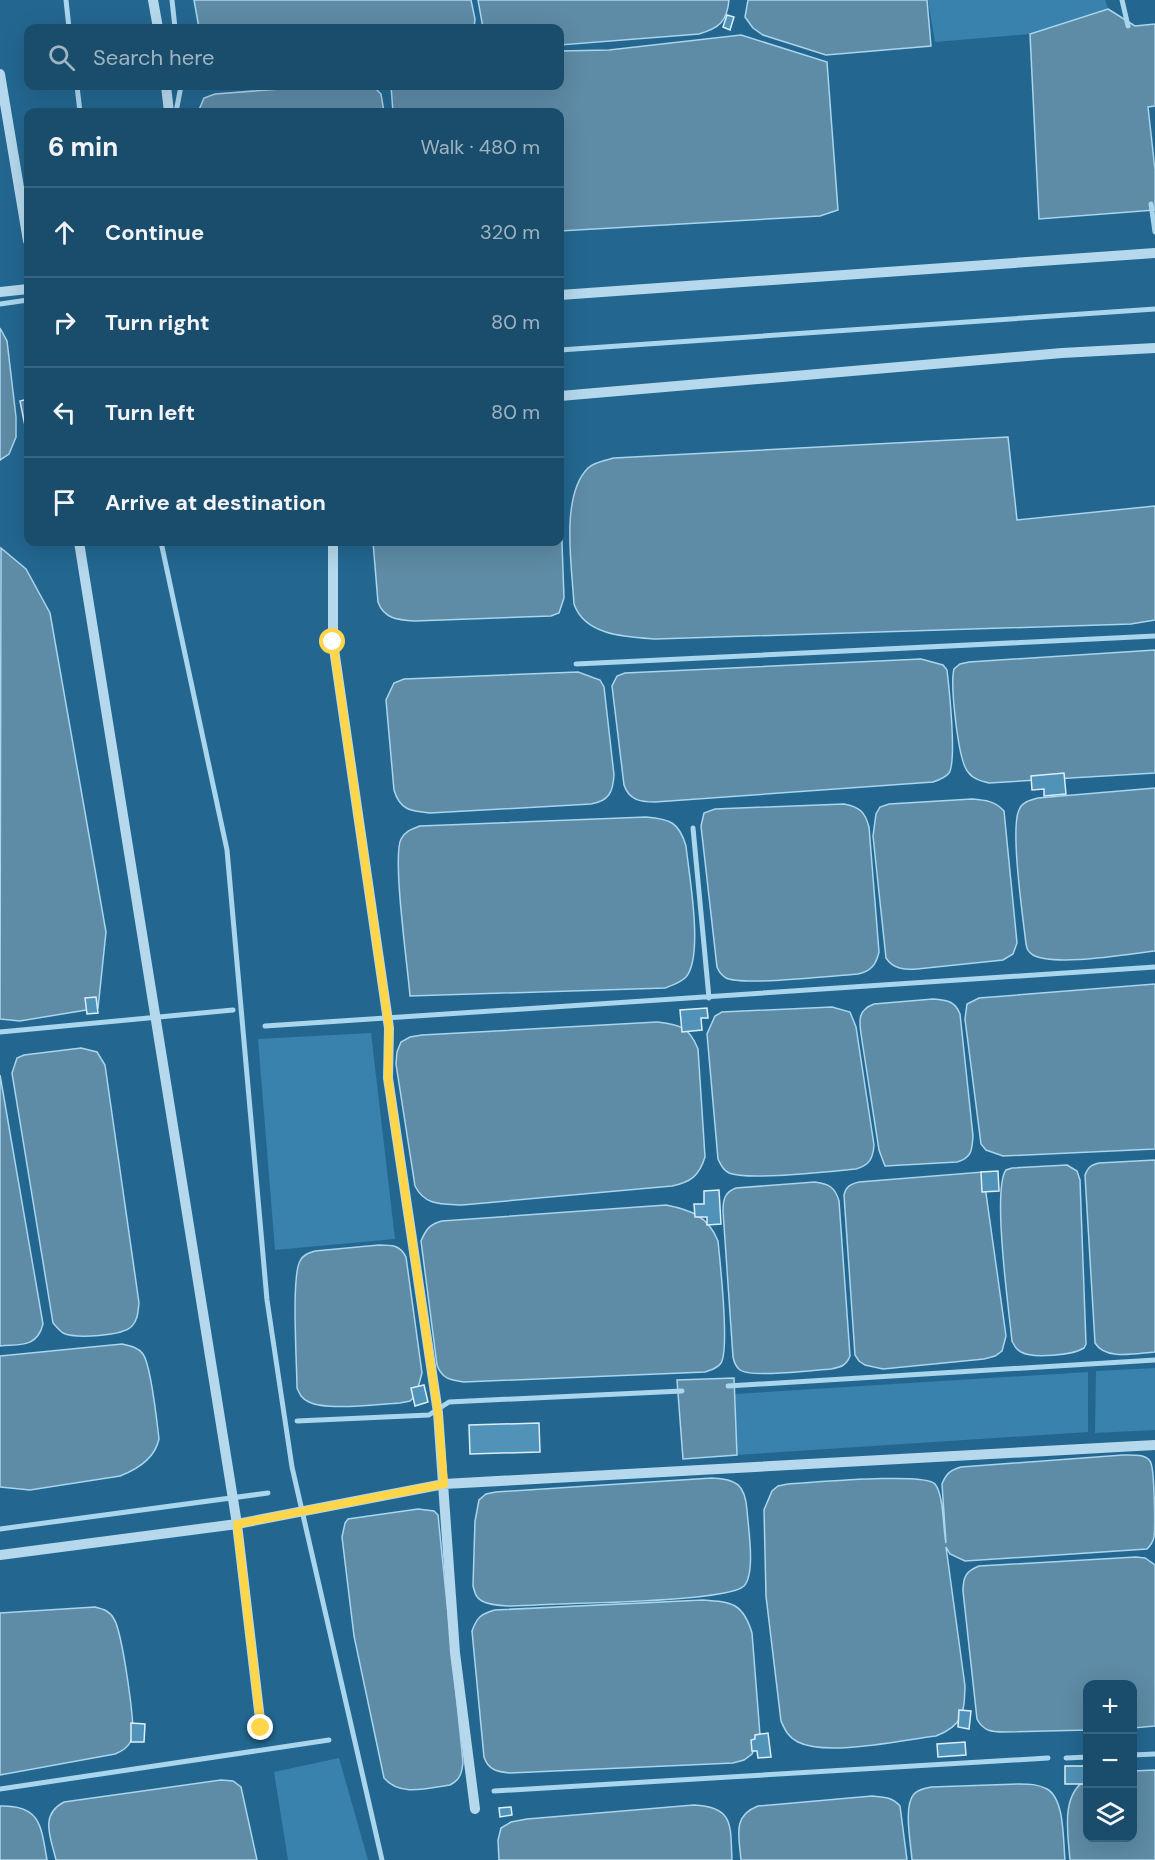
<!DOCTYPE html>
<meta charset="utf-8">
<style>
body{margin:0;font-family:"DM Sans",sans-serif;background:#275774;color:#f1f3f6}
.controls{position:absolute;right:18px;bottom:18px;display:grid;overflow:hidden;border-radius:12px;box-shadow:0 6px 24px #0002}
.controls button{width:54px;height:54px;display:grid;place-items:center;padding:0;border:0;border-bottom:2px solid #38647f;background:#1a4d6c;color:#f1f3f6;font:30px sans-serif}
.stop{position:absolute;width:18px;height:18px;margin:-14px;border:4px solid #ffd54a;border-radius:50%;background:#fff}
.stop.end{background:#ffd54a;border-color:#fff;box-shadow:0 2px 6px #0008}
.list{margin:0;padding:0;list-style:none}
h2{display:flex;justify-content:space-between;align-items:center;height:78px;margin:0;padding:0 24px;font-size:26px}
h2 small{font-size:20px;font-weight:400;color:#9fb4c2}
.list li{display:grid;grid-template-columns:39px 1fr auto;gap:18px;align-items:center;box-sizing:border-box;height:90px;padding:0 24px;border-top:2px solid #38647f}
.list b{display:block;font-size:22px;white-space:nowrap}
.list em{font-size:20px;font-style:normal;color:#9fb4c2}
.icon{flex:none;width:33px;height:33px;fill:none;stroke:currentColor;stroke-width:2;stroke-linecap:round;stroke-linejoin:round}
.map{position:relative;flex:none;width:1155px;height:1860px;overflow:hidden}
.search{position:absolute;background:#1a4d6c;box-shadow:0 6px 24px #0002;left:24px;top:24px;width:540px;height:66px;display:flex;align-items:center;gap:15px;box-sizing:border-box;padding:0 21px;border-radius:12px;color:#9fb4c2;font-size:22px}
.panel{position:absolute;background:#1a4d6c;box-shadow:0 6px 24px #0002;left:24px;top:108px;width:540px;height:438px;border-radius:12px}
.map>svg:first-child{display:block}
</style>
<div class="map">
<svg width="1155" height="1860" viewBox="0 0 1155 1860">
<rect width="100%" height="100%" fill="#236790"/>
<path fill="#3882ad" d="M928,0H1105L1108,9L1030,34L935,42Z
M371,1033L395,1239L275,1250L258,1039Z
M1155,1368V1430L1095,1433L1096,1371Z
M1088,1372V1432L737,1455L735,1394Z
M339,1758L368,1860H288L274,1772Z"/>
<path fill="#5e8ba6" stroke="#a9d5ed" stroke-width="1.5" d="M194,0H471L475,19L474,28H199Z
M478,0H729C727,22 719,28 699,34L560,45V28H483Z
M748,0H927L931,46L826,55L763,35L753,28L745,17Z
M1108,9L1135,26L1155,24V106L1148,107L1155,170V210L1039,219L1030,34Z
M741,35L827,62L838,210L820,216L560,231V112H393L391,86H560V51L609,50Z
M320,86H373L381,94L384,112H198L204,98L215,94Z
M0,328L7,341L16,417V437L9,454L0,460Z
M1008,437L1017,520L1155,506V620L1131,624L656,639C627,637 585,636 574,604C572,567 560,496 588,468C594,462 606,460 614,458Z
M560,488L564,598L559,613L551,616L415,621C398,620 384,619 378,602L373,542H560Z
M1,548L26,569L50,613L106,932L98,1008L20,1021L0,1019Z
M1155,650V773L989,783C981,781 973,779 968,772C958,761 950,684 954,669L960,664L969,662Z
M921,659L943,665L947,670C949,687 957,761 949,773C945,778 939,780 933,782L655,802C640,802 629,800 624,785L612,686L617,676L625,673Z
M578,672L600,680L604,687L614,775C613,792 609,801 591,804L430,813C410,811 400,810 394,790L386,700L394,683L404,679Z
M1155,788V951C1128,954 1055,967 1033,955C1028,952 1027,949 1026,944C1023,918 1010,828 1019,810C1022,802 1030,800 1038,798Z
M972,799C985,800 995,801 1004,811L1017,943L1013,954L1003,960L917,969C905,970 893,969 886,958L873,836L876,814L880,807L889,804Z
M844,804C860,807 865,812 869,827L879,952C876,965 871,971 858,974C833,976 743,986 726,978C721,975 719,972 717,967L701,826L704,813L715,809Z
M646,817C670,819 679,822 686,846C689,875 704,956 686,977C680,983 673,985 665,988L410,996C408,969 392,857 401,839C405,831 412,829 420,826Z
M1155,984V1149L1003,1156L986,1150L981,1144L965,1019L967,1004L979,998Z
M933,999C947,1000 955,1001 960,1014L973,1136C972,1150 972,1158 957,1162L885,1166L879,1150L861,1034C859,1020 858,1010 874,1004Z
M832,1007L850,1012L856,1027L874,1145C873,1158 870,1165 856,1169C832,1171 748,1181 729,1173C723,1170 721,1165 718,1159L707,1034L715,1016L722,1012Z
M657,1022C680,1025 689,1026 698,1049L705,1157C699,1176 691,1182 672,1186L462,1205C442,1204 425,1206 415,1186L396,1064L397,1052L401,1042L410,1037L422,1035Z
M81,1048L97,1052L105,1065L139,1303C138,1311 138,1320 132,1326C123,1336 76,1339 63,1333C59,1330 56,1326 53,1323L12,1073L17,1058L24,1055Z
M0,1075L43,1324C37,1348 20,1344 0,1346Z
M1155,1160V1352C1137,1353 1106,1361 1095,1343L1085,1175C1088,1167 1091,1165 1099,1163Z
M1067,1165L1077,1171L1080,1180L1086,1344L1084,1348C1073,1355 1033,1359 1021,1352C1016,1350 1014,1345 1012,1341C1009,1311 992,1189 1006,1170L1012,1168Z
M983,1172L1006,1336L1002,1351L995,1356L984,1359L883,1369L865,1365L859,1361L855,1355L844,1195C846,1186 851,1184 859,1182Z
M815,1182C829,1184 835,1187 839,1201L850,1356C846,1366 841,1367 831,1369C814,1370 751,1378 740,1370C736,1367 734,1362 733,1357L723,1211C723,1199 725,1192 736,1188Z
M666,1205C691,1210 708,1216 718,1241C720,1262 730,1349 721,1363C717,1369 710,1370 705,1372L464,1382C450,1380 442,1379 437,1365L421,1241C426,1229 430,1224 442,1221Z
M379,1245C392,1245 400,1245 406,1257L422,1373L416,1395L410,1401L400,1403C379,1404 326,1411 309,1402C302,1399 300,1395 297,1388C297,1365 291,1277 300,1261C303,1255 308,1253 315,1251Z
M122,1344C130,1346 138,1347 143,1354C151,1365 157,1422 159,1439C155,1458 138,1469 120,1476L30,1490L0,1487V1356Z
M734,1378L737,1455L683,1459L677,1380Z
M1123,1455C1132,1455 1145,1454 1150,1461C1155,1467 1155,1528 1154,1537C1153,1542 1151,1545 1147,1549L965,1561L950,1554L946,1547L965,1686C964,1713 964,1725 936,1736C902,1740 827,1757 798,1742C788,1737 785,1730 781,1721L766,1596L764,1510L772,1491L778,1486L788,1484C809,1483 925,1472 935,1484C944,1495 943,1529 946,1543L942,1484C946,1474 950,1470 961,1467Z
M712,1478C736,1479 745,1484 747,1510C748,1527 756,1573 744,1586C729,1601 587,1603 559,1604C539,1604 499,1610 482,1601C476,1598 475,1593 473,1586L475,1521L479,1500L486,1494L496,1492Z
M418,1509L434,1511L438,1515L463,1762C462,1773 460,1780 450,1785C428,1788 400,1797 384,1778L354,1636L342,1537L345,1523L348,1519Z
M1136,1557L1145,1558L1155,1565V1726L1133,1728L1132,1684H1088L1087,1730L1004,1732C992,1732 983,1731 977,1719L963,1591C963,1577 966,1571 979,1566Z
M703,1600C732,1602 743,1603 752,1633L760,1735L752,1754L744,1760L733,1763L510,1773C498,1772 488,1770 484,1757L472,1631C477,1617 481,1614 495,1610Z
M95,1607C103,1609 110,1611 114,1619C122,1632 136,1726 132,1739C128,1748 122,1751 115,1754L0,1775V1613Z
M1155,1770V1860H1070C1068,1833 1060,1795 1087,1779L1088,1838H1132L1133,1771Z
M221,1780L233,1781L241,1787L257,1860H56C51,1838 39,1815 64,1802Z
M1019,1784C1029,1784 1038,1784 1047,1789C1065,1799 1063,1841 1065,1860H912C911,1844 903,1806 914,1794C919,1789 926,1788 932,1787Z
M872,1796C884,1797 892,1797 900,1806L907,1860H741C739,1836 732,1816 758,1806Z
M694,1805C735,1807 730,1826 732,1860H499L498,1840L501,1828L511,1822L527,1819Z
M0,1806C41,1805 41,1826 47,1860H0Z"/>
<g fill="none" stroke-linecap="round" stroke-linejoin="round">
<path stroke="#a9d5ed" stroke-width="5" d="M66,0L69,28
M172,0L175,28
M1122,0L1128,26
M77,86L80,112
M176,112L181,86
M1151,204L1155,232
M0,304L28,300
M560,350L1155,309
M161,542L227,850L267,1300L292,1467L382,1860
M576,664L1155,636
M693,828L709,998
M265,1026L1155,967
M0,1032L233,1010
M728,1386L1155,1360
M297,1421L429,1415L449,1402L682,1391
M0,1529L268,1493
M1132,1755L1155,1754
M1066,1758L1088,1757
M0,1789L329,1740
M494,1791L1048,1758"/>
</g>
<path fill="#5092b8" stroke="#daeef9" stroke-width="1.5" d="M727,15L734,17L730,30L723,27Z
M28,399V426H25L20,401Z
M1064,773L1066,794L1044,796V789L1032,790L1031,776Z
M96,997L98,1013L87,1014L85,998Z
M707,1008L708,1018H701L702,1030L682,1032L680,1010Z
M998,1171L999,1191L982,1192L981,1172Z
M719,1190L721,1224L707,1225V1217H695L694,1204H704V1191Z
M424,1385L428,1402L415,1406L411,1388Z
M539,1423L540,1452L470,1454L469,1425Z
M959,1710L971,1711L969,1729L958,1727Z
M131,1723L145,1724L144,1742H131Z
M768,1733L771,1757L758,1758L757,1751H752L751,1740L755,1739V1735Z
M965,1742L966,1755L938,1757L937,1744Z
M1065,1766H1088V1784H1065Z
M511,1807L512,1815L500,1817L499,1808Z"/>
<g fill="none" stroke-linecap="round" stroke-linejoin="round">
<path stroke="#b5d8ec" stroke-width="10" d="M153,0L158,28
M0,74L28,241
M166,86L169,112
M0,292L28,289
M560,295L1155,253
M560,396L1062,353L1155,348
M79,542L237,1524L261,1728
M333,542V642L389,1028L388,1078L438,1413L455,1653L475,1809
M0,1555L237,1524L444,1484L1155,1445"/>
</g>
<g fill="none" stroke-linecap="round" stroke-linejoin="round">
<path stroke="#ffd54a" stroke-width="8" d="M261,1728L237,1524L444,1484L438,1413L388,1078L389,1028L333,642"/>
</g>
</svg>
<div class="controls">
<button>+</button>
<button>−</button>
<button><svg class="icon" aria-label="layers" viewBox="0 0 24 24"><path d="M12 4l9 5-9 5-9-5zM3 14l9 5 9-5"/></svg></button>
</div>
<div class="stop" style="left:333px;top:642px"></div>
<div class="stop end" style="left:261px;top:1728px"></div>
<div class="search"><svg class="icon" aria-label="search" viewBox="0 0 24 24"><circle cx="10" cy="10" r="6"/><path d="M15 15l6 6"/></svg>Search here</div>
<section class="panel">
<h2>6 min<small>Walk · 480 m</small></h2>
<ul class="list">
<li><svg class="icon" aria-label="ahead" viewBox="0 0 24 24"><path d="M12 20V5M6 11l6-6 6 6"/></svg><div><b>Continue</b></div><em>320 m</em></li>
<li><svg class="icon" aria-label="right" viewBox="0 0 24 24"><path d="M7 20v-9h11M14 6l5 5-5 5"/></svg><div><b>Turn right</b></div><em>80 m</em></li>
<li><svg class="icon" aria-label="left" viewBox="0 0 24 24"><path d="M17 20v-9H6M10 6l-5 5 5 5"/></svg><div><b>Turn left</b></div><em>80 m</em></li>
<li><svg class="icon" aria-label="arrive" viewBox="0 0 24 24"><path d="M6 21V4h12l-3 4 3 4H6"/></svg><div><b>Arrive at destination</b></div></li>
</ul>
</section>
</div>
